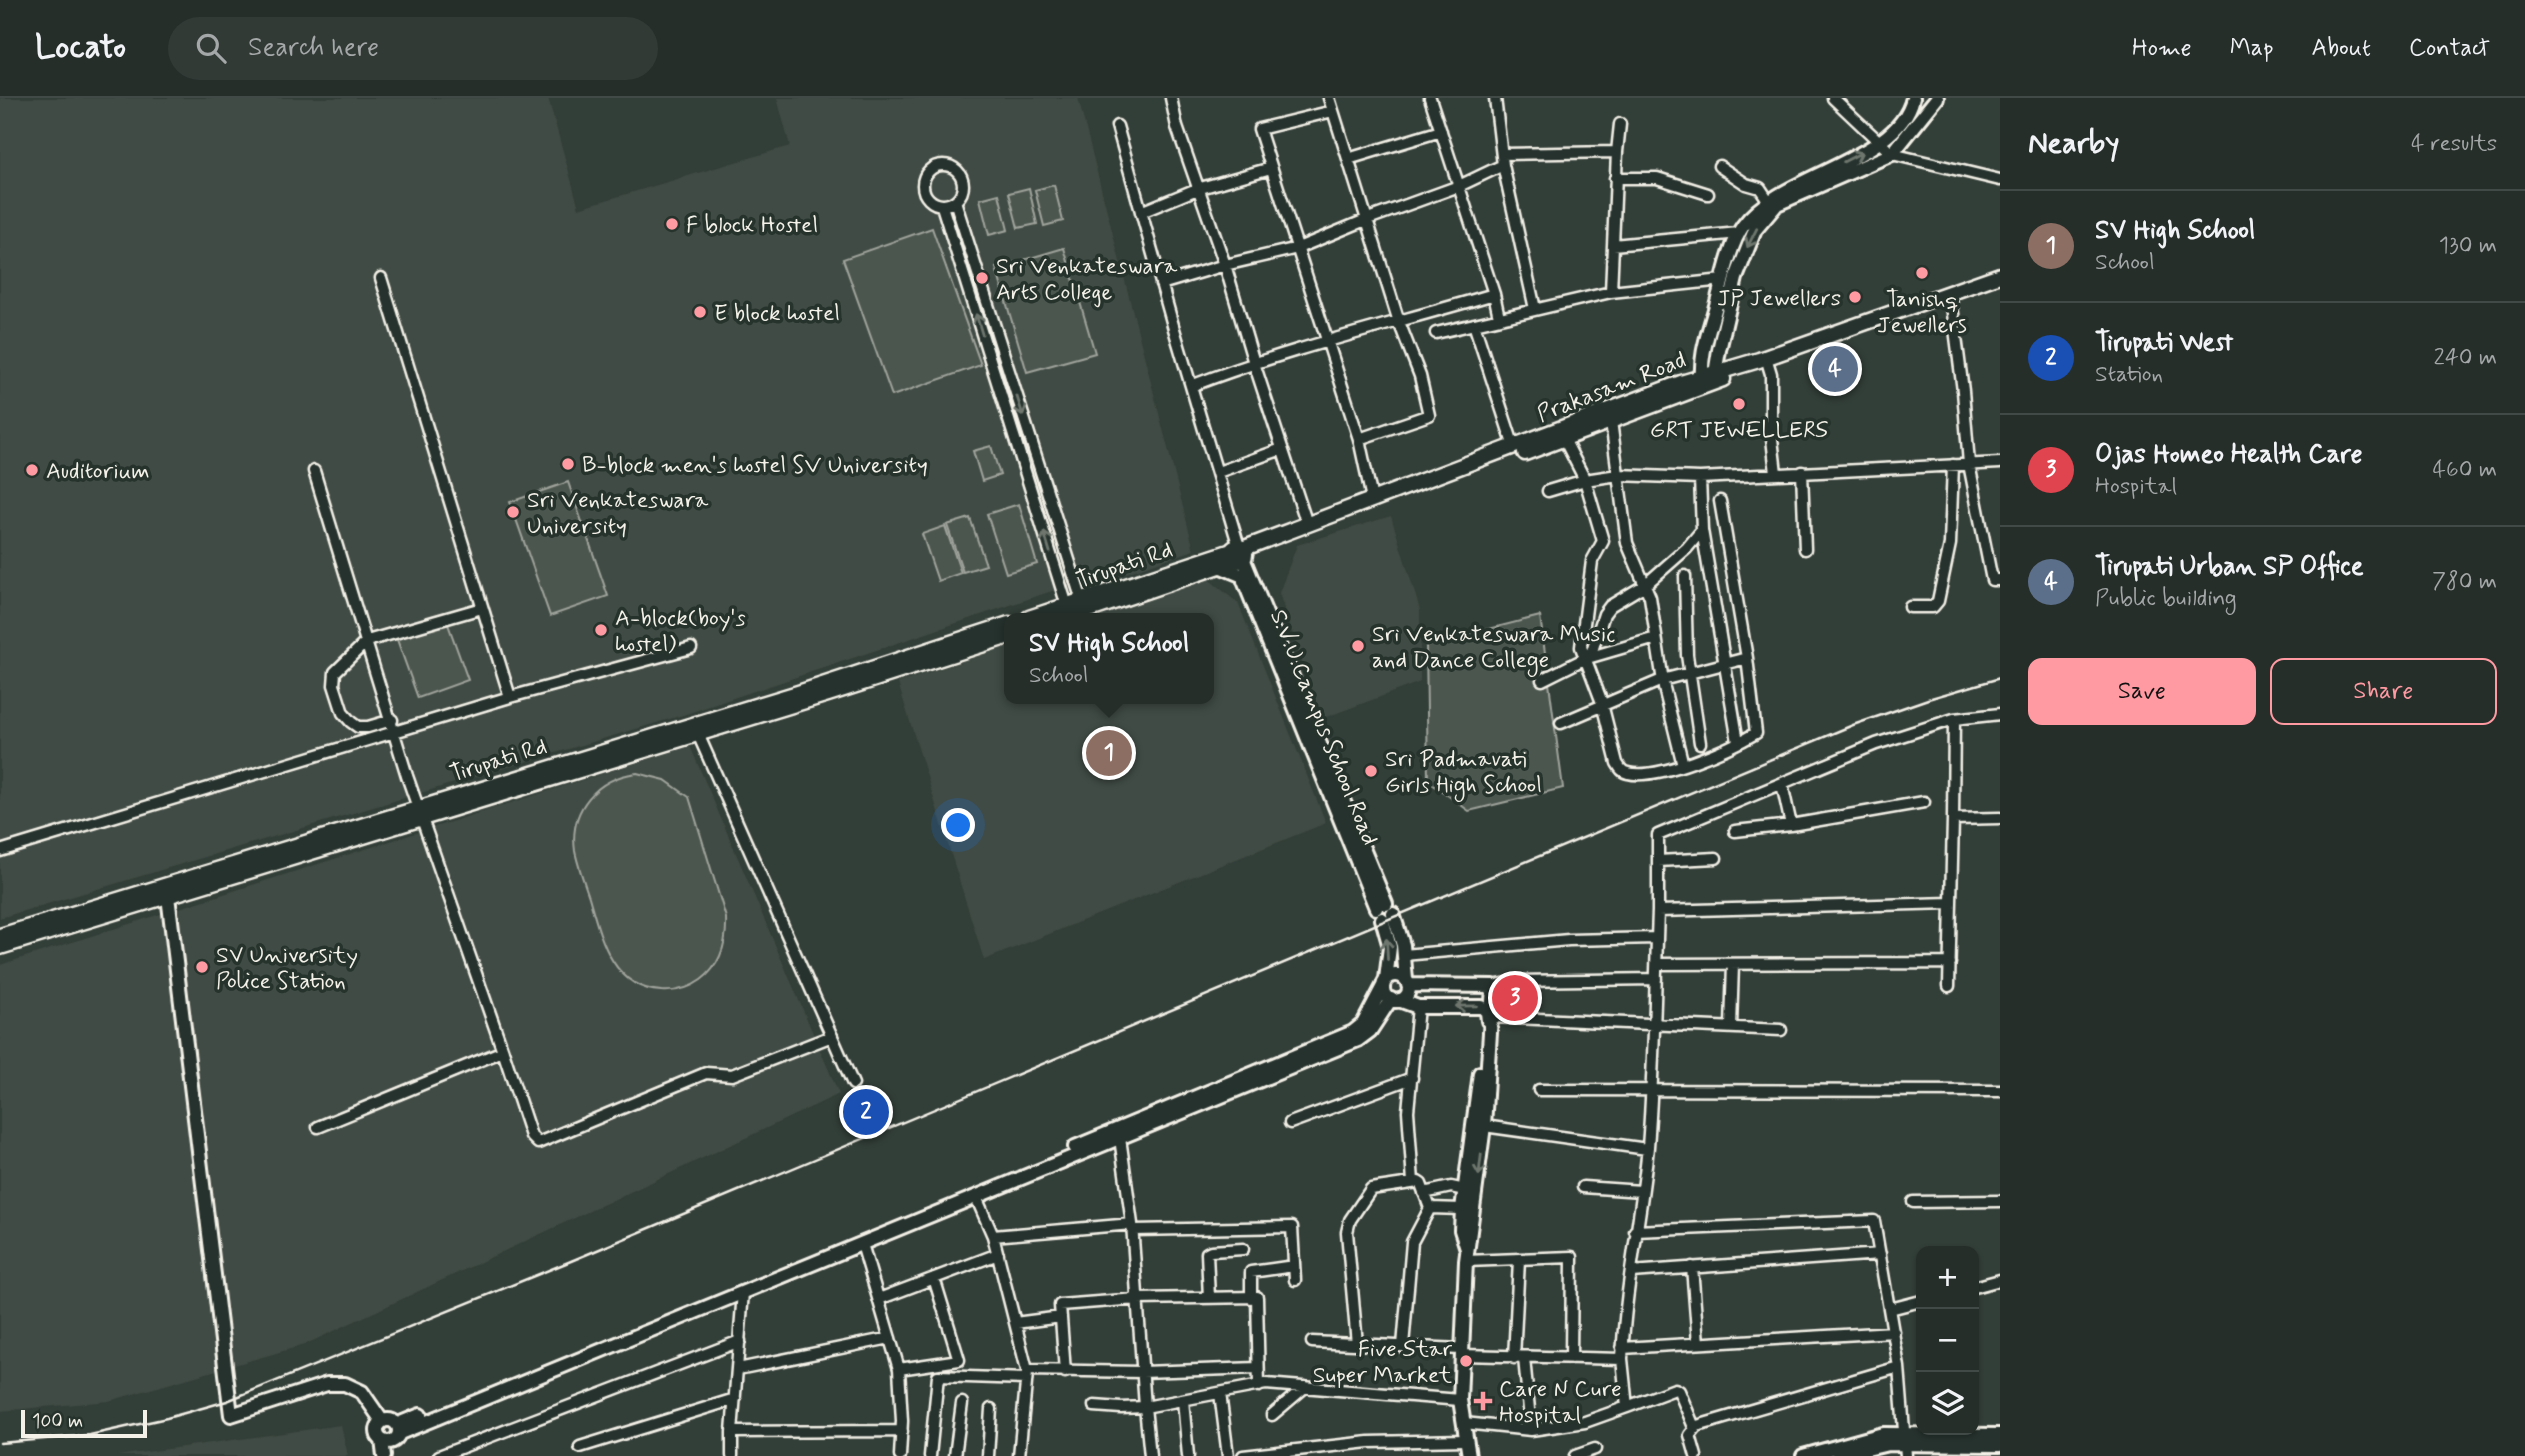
<!DOCTYPE html>
<meta charset="utf-8">
<style>
body{margin:0;font-family:Mynerve,sans-serif;background:#323a36;color:#f1f3f6}
.controls{position:absolute;right:21px;bottom:21px;display:grid;overflow:hidden;border-radius:14px;box-shadow:0 2px 5px #0004}
.controls button{width:63px;height:63px;display:grid;place-items:center;padding:0;border:0;border-bottom:2px solid #424a47;background:#262e2a;color:#f1f3f6;font:35px sans-serif}
.scale{position:absolute;left:21px;bottom:18px;width:126px;box-sizing:border-box;padding-left:7px;border:4px solid #f4f1e8;border-top:0;font-size:19px;line-height:24px;white-space:nowrap;color:#f4f1e8;-webkit-text-stroke:5px #26332d;paint-order:stroke}
.you{position:absolute;left:959px;top:728px;width:24px;height:24px;margin:-18px;border:5px solid #fff;border-radius:50%;background:#1a73e8;box-shadow:0 0 0 10px #1a73e833}
.badge{display:grid;place-items:center;width:46px;height:46px;border-radius:50%;background:#ff9aa2;color:#fff;font-size:23px;font-weight:700}
.pin{position:absolute;translate:-50% -50%;border:4px solid #fff;box-shadow:0 2px 7px #0006}
.popup{position:absolute;left:1004px;top:515px;width:210px;height:91px;box-sizing:border-box;display:grid;place-content:center;border-radius:14px;background:#262e2a;filter:drop-shadow(0 2px 5px #0005);font-size:23px;white-space:nowrap;color:#a4a8a8}
.popup b{font-size:26px;color:#f1f3f6}
.popup::after{content:'';position:absolute;left:50%;top:100%;margin-left:-14px;border:14px solid transparent;border-top-color:#262e2a}
.list{margin:0;padding:0;list-style:none}
h2{display:flex;justify-content:space-between;align-items:center;height:91px;margin:0;padding:0 28px;font-size:30px}
h2 small{font-size:23px;font-weight:400;color:#a4a8a8}
.list li{display:grid;grid-template-columns:46px 1fr auto;gap:21px;align-items:center;box-sizing:border-box;height:112px;padding:0 28px;border-top:2px solid #424a47}
.list b{display:block;font-size:26px;white-space:nowrap}
.list p{margin:0;font-size:23px;white-space:nowrap;color:#a4a8a8}
.list em{font-size:23px;font-style:normal;color:#a4a8a8}
.actions{display:flex;gap:14px;padding:21px 28px}
.actions a{flex:1;padding:16px 0;border:2px solid #ff9aa2;border-radius:14px;text-align:center;font-size:24px;color:#ff9aa2}
.actions .main{background:#ff9aa2;color:#111}
.icon{flex:none;width:38px;height:38px;fill:none;stroke:currentColor;stroke-width:2;stroke-linecap:round;stroke-linejoin:round}
.map{position:relative;flex:none;width:2000px;height:1358px;overflow:hidden}
header{display:flex;align-items:center;gap:42px;box-sizing:border-box;height:98px;padding:0 35px;background:#262e2a;border-bottom:2px solid #424a47}
header strong{font-size:33px}
nav{display:flex;gap:38px;margin-inline-start:auto;font-size:24px}
.search{width:490px;height:63px;background:#323a36;display:flex;align-items:center;gap:18px;box-sizing:border-box;padding:0 24px;border-radius:38px;color:#a4a8a8;font-size:26px}
main{display:flex}
aside{flex:1;background:#262e2a}
.map>svg:first-child{display:block}
</style>
<header>
<strong>Locato</strong>
<div class="search"><svg class="icon" aria-label="search" viewBox="0 0 24 24"><circle cx="10" cy="10" r="6"/><path d="M15 15l6 6"/></svg>Search here</div>
<nav><a>Home</a><a>Map</a><a>About</a><a>Contact</a></nav>
</header>
<main>
<div class="map">
<svg width="2000" height="1358" viewBox="0 0 2000 1358">
<rect width="100%" height="100%" fill="#323e38"/>
<filter id="ink" filterUnits="userSpaceOnUse"><feTurbulence type="fractalNoise" baseFrequency=".0143" numOctaves="2"/><feDisplacementMap in="SourceGraphic" scale="14" xChannelSelector="R" yChannelSelector="G"/><feConvolveMatrix kernelMatrix="1 2 1 2 8 2 1 2 1" color-interpolation-filters="sRGB"/></filter>
<g filter="url(#ink)">
<path fill="#404b44" d="M0,0H548L579,110L790,48L777,0H1078L1194,452L1088,488L1052,493L683,617L0,820Z
M1391,418L1420,512V584L1321,621L1279,495L1297,447Z
M1207,480L1238,505L1326,725L984,862L898,585L1009,548V601H1209V520H1090Z
M690,648L839,996L304,1247L109,1303L0,1313V867Z
M341,1327L348,1358H117Z"/>
<path fill="#4c564f" stroke="#a0a49c" stroke-width="2" d="M1054,87L1063,123L1044,128L1035,92Z
M1029,90L1037,126L1018,130L1009,95Z
M999,96L1008,132L989,137L980,101Z
M932,130L981,267L892,298L843,161Z
M1064,150L1095,255L1027,274L996,170Z
M991,348L1000,377L982,383L973,353Z
M568,384L608,498L550,518L510,404Z
M1019,406L1037,466L1006,475L987,416Z
M970,420L986,467L963,474L947,427Z
M945,428L961,475L938,483L922,436Z
M444,515L468,582L418,600L394,533Z
M1540,518L1563,690L1469,713L1428,683L1426,547Z
M637,675L665,682L689,699L726,820C727,845 721,867 701,882C690,890 675,894 661,893C611,890 600,837 589,799C584,784 578,768 575,753C569,711 597,680 637,675Z"/>
<g fill="none" stroke-linecap="round" stroke-linejoin="round">
<defs>
<path id="minor" d="M1171,0L1177,29L1225,167L1254,265L1307,426
M1329,0L1399,224L1420,278L1429,317L1359,341
M1430,0L1494,196L1499,219
M1495,0L1503,67L1535,211
M1833,0L1892,56L2000,82
M1333,13L1259,31L1359,341L1372,401
M1117,28L1174,231L1239,449
M1502,56L1617,54L1620,26
M1348,61L1441,33
M923 87a20 20 0 1 1 40 0a20 20 0 1 1-40 0Z
M1719,68L1746,86L1760,90L1768,102
M1615,80H1657L1708,96
M955,103L1083,506
M942,108L1068,511
M1141,114L1197,91L1271,70
M1613,147L1739,135
M381,180L510,599
M1161,186L1225,167L1298,150L1368,121L1459,88L1503,67
M1611,194L1617,54
M1951,200L1963,293L1969,366L1992,482H2000
M1474,226L1514,349
M1436,235L1611,194L1723,182
M1768,266L1771,276V332L1776,375
M1191,288C1290,250 1393,226 1494,196
M1611,323L1627,445L1650,499L1664,590L1683,667
M1564,341L1585,382L1603,443L1592,463L1581,549L1601,602L1617,665C1620,670 1622,674 1628,675C1657,683 1731,650 1756,635L1747,560L1720,403
M314,373L407,678L503,953L318,1029
M1218,374L1282,351
M1802,374L1805,451
M1700,380L1702,432L1738,644
M1548,393L1585,382L1618,377L1700,380L2000,365
M1685,478L1687,557L1700,645
M1910,509H1933L1938,503L1950,446L1953,367
M1590,559L1604,516L1610,508L1645,487L1687,450L1702,432
M1542,582L1584,561L1656,540
M1954,621L1953,721L2000,720
M392,622L368,629H358L351,624L343,615L334,587L335,574L367,543L482,510
M1561,625L1662,582L1747,560
M698,636L853,986
M1782,686L1791,727L1924,704
M1735,733L1791,727
M0,753L510,599L691,550
M1658,763L1716,760
M1951,805L1658,813V737L1876,646L1954,621L2000,616
M1404,857L1569,842L1657,840
M1657,866L1950,865
M1493,888L1517,883L1656,881
M1949,888L1953,721
M1492,919L1781,932
M1731,929L1733,866
M503,953L531,1038L538,1045L706,975L732,977L832,938
M1539,992L2000,993
M1290,1025L1412,980
M1484,1028L1647,1051
M1120,1040L1132,1126L1145,1309L1266,1286L1460,1302
M1413,1084L1408,1013L1418,909
M1583,1089L1641,1093
M1424,1095L1451,1089L1465,1092
M976,1099L993,1138
M1913,1104L2000,1103
M1430,1110L1462,1111
M1132,1126L993,1138L1027,1272L1142,1274L1258,1270
M1133,1132L1292,1129L1295,1182
M1635,1133L1874,1123L1899,1269L1906,1358
M862,1146L899,1271L902,1323L900,1358
M1466,1163L1572,1159L1571,1260
M1692,1169L1698,1245
M1631,1174L1880,1156
M1974,1189L2000,1182
M1209,1200L1207,1155L1211,1153L1243,1151
M1251,1200V1174L1294,1168
M879,1201L998,1156
M1890,1211L1921,1203
M1015,1225L1061,1219
M1312,1244L1461,1251
M1357,1246L1347,1134L1350,1122L1371,1091L1418,1084L1421,1086L1430,1110L1412,1144L1403,1248
M1622,1250L1894,1234
M1461,1257L1622,1261C1625,1190 1641,1120 1648,1049C1654,971 1655,892 1658,813
M1514,1260L1519,1162
M1524,1260L1531,1332
M738,1271L890,1240
M899,1271L959,1262L934,1180
M1065,1274L1060,1207L1137,1201L1257,1199L1259,1288
M1220,1295L1228,1358
M1183,1302L1188,1358
M1094,1308L1121,1310L1145,1309L1150,1358
M1627,1309L1675,1291L1679,1293L1694,1329
M1272,1317L1305,1289
M1464,1325L1531,1332L1585,1324L1627,1309L1622,1261
M732,1334L902,1333
M580,1349L735,1301
M439,1358L740,1243
M732,1358V1334L743,1194
M930,1358L938,1278L1026,1281
M955,1358L962,1305
M988,1358L991,1311
M1019,1358L1027,1275
M1243,1358L1369,1344L1466,1342
M1575,1358L1595,1351
M1696,1358L1690,1337L1697,1328L1899,1269"/>
<path id="tertiary" d="M1718,283L1716,270L1719,252L1736,180L1755,132L1777,106L1892,56L1937,0
M1703,287C1698,258 1710,231 1717,204C1723,182 1730,146 1743,128C1781,75 1898,64 1913,0
M1243,460L1386,806
M1219,468L1243,478
M1244,483L1376,810
M168,798L231,1317L327,1286H345L362,1294L382,1323
M1393,816L1403,847L1406,882
M1382,821L1390,849L1386,881
M1383 890a13 13 0 1 1 26 0a13 13 0 1 1-26 0Z
M1408,887L1493,888L1484,1028L1466,1163L1460,1302L1469,1358
M1399,902L1418,909H1482L1487,914L1488,923
M1075,1049L1353,934L1363,926L1383,888
M1467,1151L1461,1132L1462,1111L1480,975
M377 1333a11 11 0 1 1 22 0a11 11 0 1 1-22 0Z
M398,1326L420,1317
M400,1335L1358,942L1370,933L1391,901
M382,1342L384,1358
M1803,1358L1883,1336L2000,1337
M1838,1358L1888,1346L2000,1347"/>
<path id="primary" d="M1525,355L1723,281
M1231 456a7 7 0 1 1 14 0a7 7 0 1 1-14 0Z
M1242,451L1681,285L1759,262L2000,177
M1029,520L1232,453
M1066,520L1228,465
M0,838L798,595L1009,526
M0,849L828,596L1009,538"/>
</defs>
<use href="#minor" stroke="#f4f1e8" stroke-width="15"/>
<use href="#tertiary" stroke="#f4f1e8" stroke-width="18"/>
<use href="#primary" stroke="#f4f1e8" stroke-width="19"/>
<use href="#minor" stroke="#26332d" stroke-width="10"/>
<use href="#tertiary" stroke="#26332d" stroke-width="12"/>
<use href="#primary" stroke="#26332d" stroke-width="14"/>
<path stroke="#f4f1e8" stroke-width="2.5" d="M0,1345L90,1337L167,1320L227,1303L571,1163L1853,627L1928,601L2000,580"/>
</g>
<defs><path id="oneway-shaft" d="M-6 0H5M1.5-3L5.5 0L1.5 3" fill="none" stroke-width="1.6" stroke-linecap="round" stroke-linejoin="round" transform="scale(1.75)"/></defs>
<g stroke="#6e766e">
<use href="#oneway-shaft" transform="translate(1853 59) rotate(-27)"/>
<use href="#oneway-shaft" transform="translate(1752 140) rotate(117)"/>
<use href="#oneway-shaft" transform="translate(979 226) rotate(-107)"/>
<use href="#oneway-shaft" transform="translate(1020 308) rotate(72)"/>
<use href="#oneway-shaft" transform="translate(1047 444) rotate(-107)"/>
<use href="#oneway-shaft" transform="translate(1387 851) rotate(-93)"/>
<use href="#oneway-shaft" transform="translate(1466 908) rotate(179)"/>
<use href="#oneway-shaft" transform="translate(1480 1067) rotate(97)"/>
</g>
</g>
<g fill="#ff9aa2" stroke="#26332d" stroke-width="2.5">
<circle cx="672" cy="126" r="7"/>
<circle cx="1922" cy="175" r="7"/>
<circle cx="982" cy="180" r="7"/>
<circle cx="1855" cy="199" r="7"/>
<circle cx="700" cy="214" r="7"/>
<circle cx="1739" cy="306" r="7"/>
<circle cx="568" cy="366" r="7"/>
<circle cx="32" cy="372" r="7"/>
<circle cx="513" cy="414" r="7"/>
<circle cx="601" cy="532" r="7"/>
<circle cx="1358" cy="548" r="7"/>
<circle cx="1371" cy="673" r="7"/>
<circle cx="202" cy="869" r="7"/>
<circle cx="1466" cy="1263" r="7"/>
<path d="M1479.5 1292.5h7v7h7v7h-7v7h-7v-7h-7v-7h7z"/>
</g>
<g text-anchor="middle" stroke-width="7" stroke-linejoin="round" paint-order="stroke">
<g font-size="23" fill="#f4f1e8" stroke="#26332d" text-anchor="start">
<text x="686" y="134">F block Hostel</text>
<text x="996" y="175">Sri Venkateswara<tspan x="996" dy="26">Arts College</tspan></text>
<text x="1841" y="207" text-anchor="end">JP Jewellers</text>
<text x="1922" y="208" text-anchor="middle">Tanishq<tspan x="1922" dy="26">Jewellers</tspan></text>
<text x="714" y="222">E block hostel</text>
<text x="1739" y="339" text-anchor="middle">GRT JEWELLERS</text>
<text x="582" y="374">B-block men's hostel SV University</text>
<text x="46" y="380">Auditorium</text>
<text x="527" y="409">Sri Venkateswara<tspan x="527" dy="26">University</tspan></text>
<text x="615" y="527">A-block(boy's<tspan x="615" dy="26">hostel)</tspan></text>
<text x="1372" y="543">Sri Venkateswara Music<tspan x="1372" dy="26">and Dance College</tspan></text>
<text x="1385" y="668">Sri Padmavati<tspan x="1385" dy="26">Girls High School</tspan></text>
<text x="216" y="864">SV University<tspan x="216" dy="26">Police Station</tspan></text>
<text x="1452" y="1258" text-anchor="end">Five Star<tspan x="1452" dy="26">Super Market</tspan></text>
<text x="1499" y="1298">Care N Cure<tspan x="1499" dy="26">Hospital</tspan></text>
</g>
<g font-size="23" fill="#f4f1e8" stroke="#26332d">
<text transform="translate(1611 288) rotate(-21)" y="8">Prakasam Road</text>
<text transform="translate(1124 466) rotate(-19)" y="8">Tirupati Rd</text>
<text transform="translate(1325 629) rotate(68)" y="8">S.V.U.Campus School Road</text>
<text transform="translate(498 661) rotate(-17)" y="8">Tirupati Rd</text>
</g>
</g>
</svg>
<div class="controls">
<button>+</button>
<button>−</button>
<button><svg class="icon" aria-label="layers" viewBox="0 0 24 24"><path d="M12 4l9 5-9 5-9-5zM3 14l9 5 9-5"/></svg></button>
</div>
<div class="scale">100 m</div>
<div class="you"></div>
<div class="pin badge" style="left:1109px;top:655px;background:#8d6e63">1</div>
<div class="popup"><b>SV High School</b>School</div>
<div class="pin badge" style="left:866px;top:1014px;background:#1a4fb4">2</div>
<div class="pin badge" style="left:1515px;top:900px;background:#e0444e">3</div>
<div class="pin badge" style="left:1835px;top:271px;background:#5c6f8a">4</div>
</div>
<aside>
<h2>Nearby<small>4 results</small></h2>
<ul class="list">
<li><span class="badge" style="background:#8d6e63">1</span><div><b>SV High School</b><p>School</p></div><em>130 m</em></li>
<li><span class="badge" style="background:#1a4fb4">2</span><div><b>Tirupati West</b><p>Station</p></div><em>240 m</em></li>
<li><span class="badge" style="background:#e0444e">3</span><div><b>Ojas Homeo Health Care</b><p>Hospital</p></div><em>460 m</em></li>
<li><span class="badge" style="background:#5c6f8a">4</span><div><b>Tirupati Urban SP Office</b><p>Public building</p></div><em>780 m</em></li>
</ul>
<div class="actions"><a class="main">Save</a><a>Share</a></div>
</aside>
</main>
